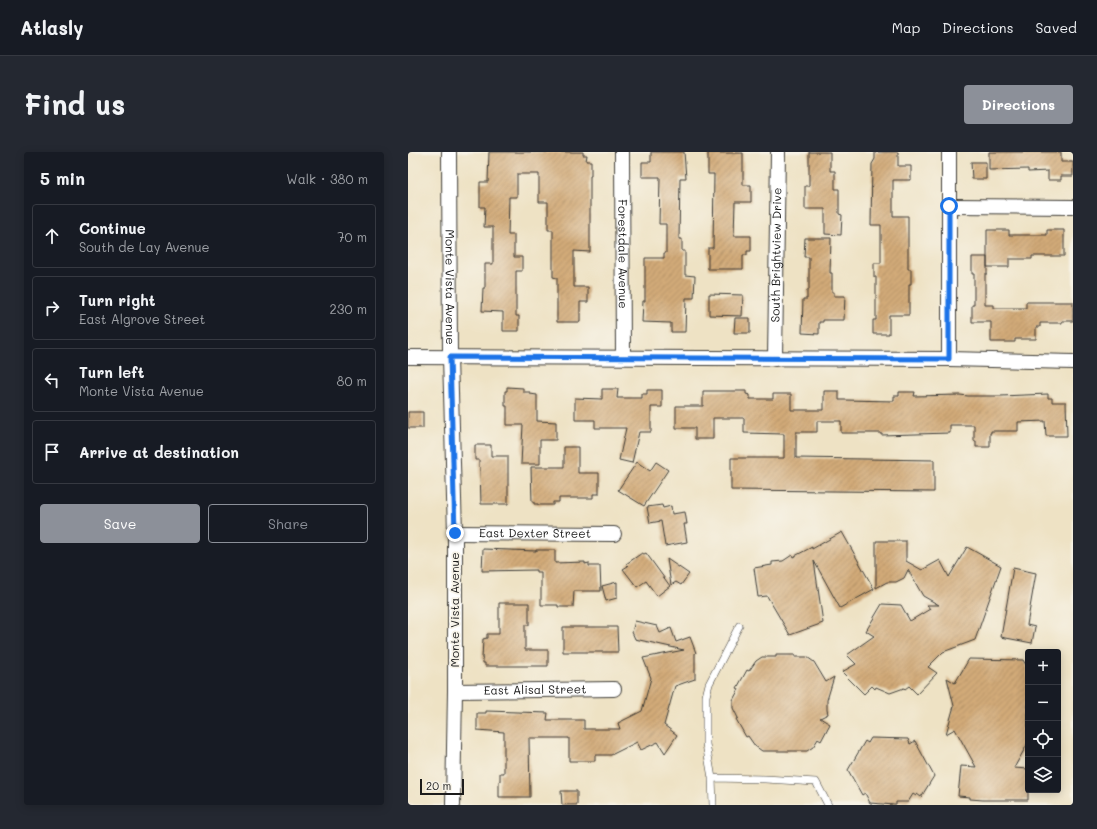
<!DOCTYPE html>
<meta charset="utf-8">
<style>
body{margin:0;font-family:Mali,sans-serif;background:#242831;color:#f1f3f6}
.controls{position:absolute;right:12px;bottom:12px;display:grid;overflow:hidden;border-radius:4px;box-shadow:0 2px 10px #0003}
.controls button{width:36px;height:36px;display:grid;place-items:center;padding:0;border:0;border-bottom:1px solid #363941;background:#171b24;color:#f1f3f6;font:20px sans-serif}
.scale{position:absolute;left:12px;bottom:10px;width:44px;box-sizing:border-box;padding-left:4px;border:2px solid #1c1c1c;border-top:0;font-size:11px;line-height:14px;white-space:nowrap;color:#1c1c1c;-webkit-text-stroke:3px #f7f3e8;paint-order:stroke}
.stop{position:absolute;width:12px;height:12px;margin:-9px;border:3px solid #1a73e8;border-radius:50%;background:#fff}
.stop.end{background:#1a73e8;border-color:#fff;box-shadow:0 1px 4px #0008}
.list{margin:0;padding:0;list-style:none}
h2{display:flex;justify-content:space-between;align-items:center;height:52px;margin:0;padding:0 16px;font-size:17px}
h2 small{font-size:13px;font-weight:400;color:#9ea1a6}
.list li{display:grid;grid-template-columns:26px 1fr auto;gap:12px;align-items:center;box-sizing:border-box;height:64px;margin:0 8px 8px;padding:0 8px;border:1px solid #363941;border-radius:4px}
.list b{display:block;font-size:15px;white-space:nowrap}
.list p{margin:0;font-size:13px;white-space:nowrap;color:#9ea1a6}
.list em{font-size:13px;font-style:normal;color:#9ea1a6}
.actions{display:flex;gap:8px;padding:12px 16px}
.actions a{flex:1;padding:9px 0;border:1px solid #8c9099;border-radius:4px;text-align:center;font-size:14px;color:#8c9099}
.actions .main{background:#8c9099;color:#fff}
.icon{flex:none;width:22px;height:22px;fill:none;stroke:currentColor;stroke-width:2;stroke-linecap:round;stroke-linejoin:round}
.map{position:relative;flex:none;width:665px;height:653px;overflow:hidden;border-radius:4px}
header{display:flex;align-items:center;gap:24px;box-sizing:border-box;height:56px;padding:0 20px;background:#171b24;border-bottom:1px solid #363941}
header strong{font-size:19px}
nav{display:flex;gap:22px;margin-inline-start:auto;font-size:14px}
.intro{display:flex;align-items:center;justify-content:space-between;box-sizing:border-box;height:96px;padding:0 24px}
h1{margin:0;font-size:28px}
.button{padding:10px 18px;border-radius:4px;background:#8c9099;color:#fff;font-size:14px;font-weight:700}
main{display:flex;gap:24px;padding:0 24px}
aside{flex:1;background:#171b24;border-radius:4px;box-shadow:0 2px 10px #0003}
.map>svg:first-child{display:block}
</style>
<header>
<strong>Atlasly</strong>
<nav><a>Map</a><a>Directions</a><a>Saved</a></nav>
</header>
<div class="intro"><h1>Find us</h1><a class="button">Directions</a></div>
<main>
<aside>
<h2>5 min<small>Walk · 380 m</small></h2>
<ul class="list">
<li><svg class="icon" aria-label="ahead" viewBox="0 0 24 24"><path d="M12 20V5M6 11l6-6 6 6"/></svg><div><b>Continue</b><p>South de Lay Avenue</p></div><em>70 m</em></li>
<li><svg class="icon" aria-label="right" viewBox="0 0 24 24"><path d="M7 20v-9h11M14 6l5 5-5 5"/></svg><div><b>Turn right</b><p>East Algrove Street</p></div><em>230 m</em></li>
<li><svg class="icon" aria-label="left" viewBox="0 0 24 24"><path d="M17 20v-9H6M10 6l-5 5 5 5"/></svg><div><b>Turn left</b><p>Monte Vista Avenue</p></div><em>80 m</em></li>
<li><svg class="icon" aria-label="arrive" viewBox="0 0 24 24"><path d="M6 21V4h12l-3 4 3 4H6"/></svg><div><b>Arrive at destination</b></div></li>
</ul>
<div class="actions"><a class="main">Save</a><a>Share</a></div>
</aside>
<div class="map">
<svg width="665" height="653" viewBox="0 0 665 653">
<defs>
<pattern id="building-hatch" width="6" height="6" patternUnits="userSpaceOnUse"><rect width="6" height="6" fill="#d2aa78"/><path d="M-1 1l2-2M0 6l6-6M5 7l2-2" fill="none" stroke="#aa8a62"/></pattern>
</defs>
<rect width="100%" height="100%" fill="#f7f3e8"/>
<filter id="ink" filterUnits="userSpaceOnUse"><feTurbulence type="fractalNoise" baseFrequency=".025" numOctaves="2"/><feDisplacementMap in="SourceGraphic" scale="8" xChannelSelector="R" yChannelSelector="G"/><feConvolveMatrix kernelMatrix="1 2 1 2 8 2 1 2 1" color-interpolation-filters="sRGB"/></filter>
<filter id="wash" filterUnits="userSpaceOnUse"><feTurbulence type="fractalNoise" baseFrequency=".012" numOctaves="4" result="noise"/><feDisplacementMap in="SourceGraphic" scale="16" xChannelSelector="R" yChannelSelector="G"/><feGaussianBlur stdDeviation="0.9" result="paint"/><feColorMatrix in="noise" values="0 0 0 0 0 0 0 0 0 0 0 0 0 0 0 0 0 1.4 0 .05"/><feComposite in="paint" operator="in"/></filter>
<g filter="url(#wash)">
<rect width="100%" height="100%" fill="#eee2c4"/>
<g id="blocks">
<path fill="url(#building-hatch)" d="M81,0H175V3H179L178,9H183V24H182V100L166,99V135H180V150H172V170H149V126L145,125V78H140V50H131V22H109V45H101L100,83H106V105H114V119H108V164H111V179H95V160L74,159L75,136H77V112H85V75H76L77,55H72V30H80Z
M243,0H276L278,26H272L271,87H274V99H277V123L287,124L286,146H278L277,180H263V171L234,170L235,149H237V106H256V101H258V72H251L252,25H234V10H243Z
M401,0H422V19H427V37H431V62L434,63L433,83L417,82V57H397V34H401Z
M467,0H490V14H503V28H485V64H500V117H503V132H501V163H481V182H465V168H468V125H466V111H473V73H463L464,12L467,7Z
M581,0H653V10H665V24H653V28H640V19L620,20V17L581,18Z
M300,1H335V33H343V50H327L326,84H343V99H339V103H335V117H300V96H305L306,22H300Z
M563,10H578V27H564Z
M579,78H601V83H639V78H656V104H624V107H601V115H579Z
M397,86H423L422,121H424V140H426V144H437L436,168H415V170H411V182L394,181L395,147H399V138H401V105H396Z
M564,105H579V122H577V153H586V156H618V150H665V169H654V171H632V175H628V187H607V190H583V170H564V153H566V122H564Z
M301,142L335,143L334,164L301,163Z
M327,166H342V181H326Z
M99,235L115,236V240H122V242L129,243V269L148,270V288H132V312H113L115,273H99V254H97V239H99Z
M194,237H210L209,246H234V242H239V238H254V255H243V280H231L224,311L211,308L218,276H187V268H167V246L194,247Z
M295,239H338V242L342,243V247H365V242H383V258H416V239H431V248H436L486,249V244H491V240H507L506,244L552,243L560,244H593L640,242V246H644V250H658L659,284H638L637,269L610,270V279H583V281H582V295H568V289H566V273H542V281L473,283V281H433V269H409V280H388V306L526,308V340L323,338V306H376V282L336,281V266H305V287H287V276H268V254H295Z
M0,260H15V276H0Z
M67,293H83V304H100V352H73L72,315H71V308H67Z
M156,295H170V321H191V342H185V346H151V350H145V353H130V352H126V350H124L123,315H156Z
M229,310L242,319L248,310L260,318L236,354L210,338Z
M254,353L255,356L263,354L264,362L277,360L279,372H276L279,390L257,394L253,369L242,371L239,355Z
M434,380L466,437L432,456L406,409L415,471L382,483L359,444L350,445L346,416L364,413V410L375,409L384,403L385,405L404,395V397Z
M468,389H498V409L514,418L532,408L541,425L559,395L593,414L567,488L535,500L520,515L529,521L509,542L501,534L497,537L496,536L482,541L468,535L467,537L464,534L456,542L434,520L448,512L439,503L466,484L458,479L474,452L493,453L502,469L522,457L519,453H531L515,444L500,418L496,426L488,430H479L468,436Z
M75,397L128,399V398H147V411L177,410V412L181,411V414H192L193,439H166L165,455H150V453H133V420H128V418L74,419Z
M234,401L236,402L238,401L262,434L249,444L238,429L229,435L215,417L220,414L218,412Z
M259,407L281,422L273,433L268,430L263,433Z
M605,416L628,421L619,473L627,475L624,491L593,485Z
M209,430V446L198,449L194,434Z
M91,451H121V473H117V498H140V514H77V511H75V507H74L75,487L79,486V482H91Z
M227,469L249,474L252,481L263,476L268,490L282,485L288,501H287V527L267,534L256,573L269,583L257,601L250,590L233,598L229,590L203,603H187V609H161V586H121L122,645H91V629H92V621H96V580L69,578V561H78V559L140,561L139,568H176V577H212L210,571L234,559L243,526L235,506L276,498L227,487L224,480Z
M155,475H209L210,500H155Z
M368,503H387V505H399L406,510L418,530L426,525L419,548V558L420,562L412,566L422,572L413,589L410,587L405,595L399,599H354L347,594L340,584L338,585L328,567L330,566L325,556V548L331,537L329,536L339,518L341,519L348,509L354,505H368Z
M561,507L615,508L620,516V591L606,616L620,617V648H575L562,647V645L550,644L553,614L568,615L547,577L538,582L546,554L539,526L547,531Z
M463,586L500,587L502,592L507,589L526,624L513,645L509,642L508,644L505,642L500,650H488V653H486L462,651L457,641L454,643L440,618L457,589L460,591Z
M153,639H169V653H154Z"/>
</g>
</g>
<g filter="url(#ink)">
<use href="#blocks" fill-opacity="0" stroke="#3c3a35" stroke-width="1"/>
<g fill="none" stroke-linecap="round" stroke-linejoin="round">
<defs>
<path id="service" d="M304,626L298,592V544L301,532L331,474
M305,653L304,626L357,627L408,630L420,653"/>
<g id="minor">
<path id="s1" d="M41,0L42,205L47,381V539L45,653"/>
<path id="s2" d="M214,0L215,205"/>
<path d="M541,0V207"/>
<path d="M541,54L665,55"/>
<path d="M0,205L541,207L665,210"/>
<path id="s3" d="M367,207L370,0"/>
<path id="s4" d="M47,381L206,382"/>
<path id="s5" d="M47,539L206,537"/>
</g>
</defs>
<use href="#service" stroke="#3c3a35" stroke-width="8"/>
<use href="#minor" stroke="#3c3a35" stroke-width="16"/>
<use href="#service" stroke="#fff" stroke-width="7"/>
<use href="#minor" stroke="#fff" stroke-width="14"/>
</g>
</g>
<g fill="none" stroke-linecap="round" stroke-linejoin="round" filter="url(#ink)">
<path stroke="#1a73e8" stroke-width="5" d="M47,381L42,205C208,205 375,207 541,207V54"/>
</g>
<g text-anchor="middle" stroke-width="3.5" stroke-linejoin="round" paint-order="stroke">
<g font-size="12" fill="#1c1c1c" stroke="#f7f3e8">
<text dy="4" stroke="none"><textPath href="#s2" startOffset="102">Forestdale Avenue</textPath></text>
<text dy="4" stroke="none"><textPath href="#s3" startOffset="104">South Brightview Drive</textPath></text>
<text dy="4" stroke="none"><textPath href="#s1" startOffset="135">Monte Vista Avenue</textPath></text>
<text dy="4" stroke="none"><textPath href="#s4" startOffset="80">East Dexter Street</textPath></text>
<text transform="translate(47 458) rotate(-90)" y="4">Monte Vista Avenue</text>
<text dy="4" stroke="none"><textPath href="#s5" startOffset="80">East Alisal Street</textPath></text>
</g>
</g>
</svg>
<div class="controls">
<button>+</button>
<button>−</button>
<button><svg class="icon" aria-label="locate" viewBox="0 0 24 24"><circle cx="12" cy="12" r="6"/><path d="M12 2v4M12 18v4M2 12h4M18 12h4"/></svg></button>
<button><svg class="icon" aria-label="layers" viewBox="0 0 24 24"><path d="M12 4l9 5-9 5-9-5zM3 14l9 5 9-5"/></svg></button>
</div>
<div class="scale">20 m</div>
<div class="stop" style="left:541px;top:54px"></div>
<div class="stop end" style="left:47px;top:381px"></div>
</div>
</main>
